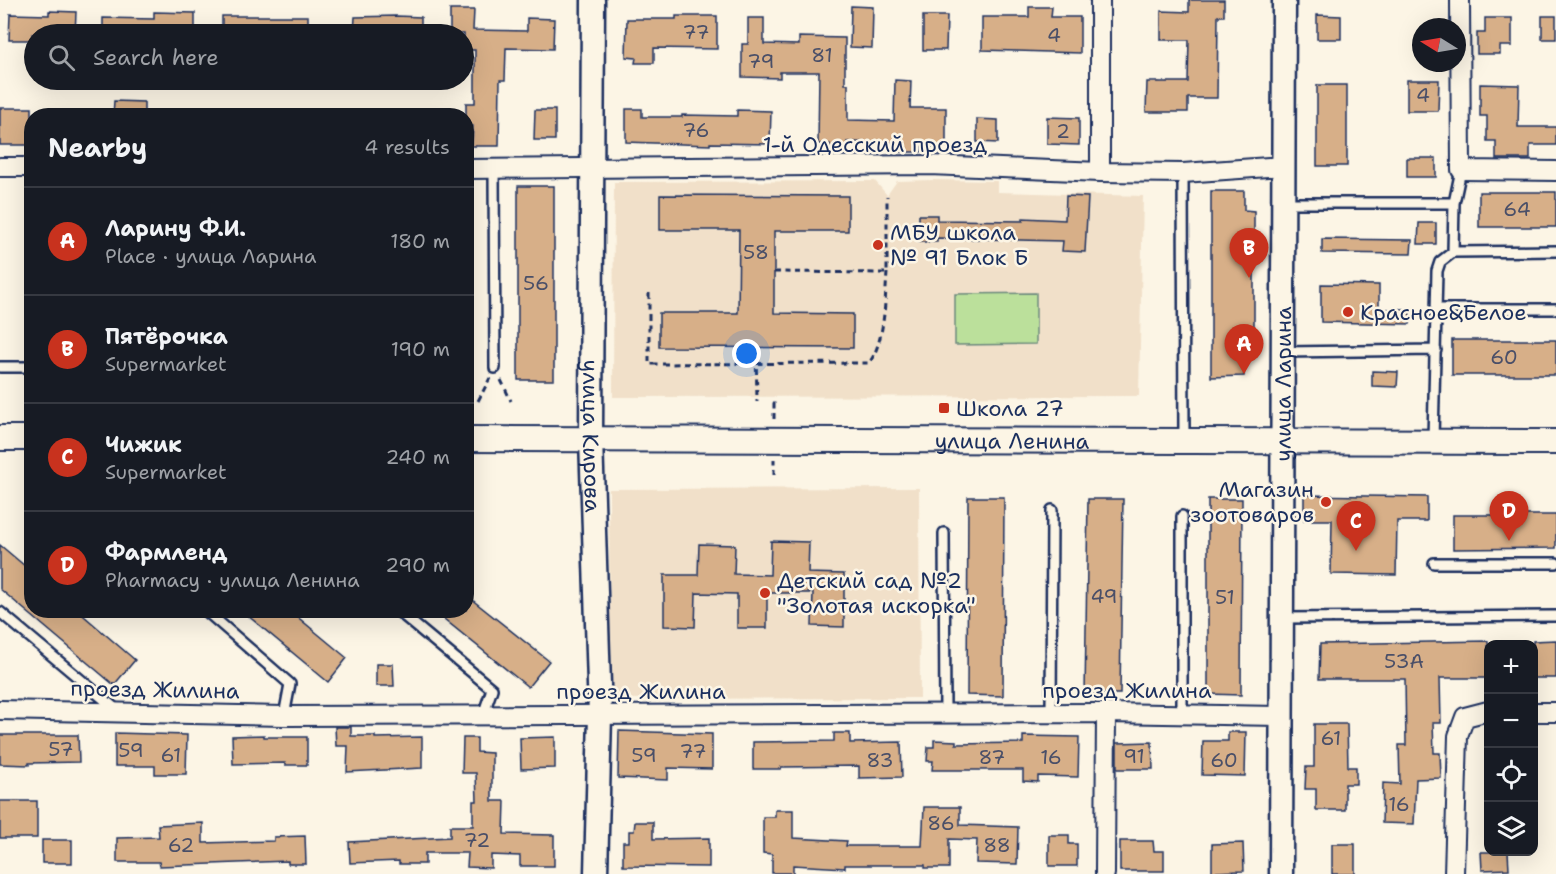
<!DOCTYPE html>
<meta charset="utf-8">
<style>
body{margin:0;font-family:"Shantell Sans",sans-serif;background:#242831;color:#f1f3f6}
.controls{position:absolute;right:18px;bottom:18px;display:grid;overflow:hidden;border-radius:12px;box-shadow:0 6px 24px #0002}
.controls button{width:54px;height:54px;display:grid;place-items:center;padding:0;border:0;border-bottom:2px solid #363941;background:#171b24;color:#f1f3f6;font:30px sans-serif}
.compass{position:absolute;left:1412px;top:18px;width:54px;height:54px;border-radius:50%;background:#171b24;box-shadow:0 6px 24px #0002;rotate:281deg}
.you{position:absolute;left:747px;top:354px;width:21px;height:21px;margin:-15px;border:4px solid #fff;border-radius:50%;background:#1a73e8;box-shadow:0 0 0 9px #1a73e833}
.badge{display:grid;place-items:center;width:39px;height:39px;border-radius:50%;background:#c8321e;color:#fff;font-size:20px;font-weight:700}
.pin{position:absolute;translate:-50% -50px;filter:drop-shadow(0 2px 3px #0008)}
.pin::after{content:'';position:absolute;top:32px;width:21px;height:18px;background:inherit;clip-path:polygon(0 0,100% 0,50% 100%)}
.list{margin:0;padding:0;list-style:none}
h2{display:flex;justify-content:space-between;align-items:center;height:78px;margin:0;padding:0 24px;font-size:26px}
h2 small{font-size:20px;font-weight:400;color:#9ea1a6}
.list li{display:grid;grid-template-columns:39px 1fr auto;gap:18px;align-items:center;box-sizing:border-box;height:108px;padding:0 24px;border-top:2px solid #363941}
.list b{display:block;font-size:22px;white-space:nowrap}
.list p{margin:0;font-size:20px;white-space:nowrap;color:#9ea1a6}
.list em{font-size:20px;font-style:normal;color:#9ea1a6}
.icon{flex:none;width:33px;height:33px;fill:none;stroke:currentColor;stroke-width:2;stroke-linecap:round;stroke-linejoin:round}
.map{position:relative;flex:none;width:1556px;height:874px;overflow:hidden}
.search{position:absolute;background:#171b24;box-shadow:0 6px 24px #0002;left:24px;top:24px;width:450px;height:66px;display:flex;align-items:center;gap:15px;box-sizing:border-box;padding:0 21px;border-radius:33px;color:#9ea1a6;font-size:22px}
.panel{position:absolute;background:#171b24;box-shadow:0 6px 24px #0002;left:24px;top:108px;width:450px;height:510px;border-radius:24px}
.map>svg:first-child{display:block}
</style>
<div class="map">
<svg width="1556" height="874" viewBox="0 0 1556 874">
<rect width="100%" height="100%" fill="#fcf5e5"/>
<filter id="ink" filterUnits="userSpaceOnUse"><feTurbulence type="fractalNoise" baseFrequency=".0167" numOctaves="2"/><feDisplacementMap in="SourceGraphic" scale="12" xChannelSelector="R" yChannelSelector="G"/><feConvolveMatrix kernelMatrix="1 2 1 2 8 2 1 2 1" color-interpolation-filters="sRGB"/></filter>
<g filter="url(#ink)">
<path fill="#f1e0c9" d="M932,180L997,181V192L1143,196L1139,396L613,397L614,182L875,181L887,195L897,181Z
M919,488L920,698L610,699L609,489Z"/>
<path fill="#bbe09b" stroke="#6b887c" stroke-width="1.5" d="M1036,293V344L955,345V294Z"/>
<path fill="#d7af88" stroke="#1b2f5e" stroke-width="1.5" d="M1189,0H1224V16H1218L1217,98H1188V112H1146L1147,82H1188L1189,40H1161V11L1189,12Z
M851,6L873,7L872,48L850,47Z
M1029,7H1052L1051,17H1080V53L982,50V17H1029Z
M450,10H474L473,30L527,31V18L554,19L553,49L506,48L505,80H500L499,146H472L473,126H466V103H475V50H464V34H450Z
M49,11L76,12L75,34H32V40H9L10,14L49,15Z
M154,12L195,13V34H103V18L154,19Z
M1317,15L1341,16V39H1317Z
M222,16H308V34H222Z
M396,16L421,17V34H354L355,17Z
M676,16H717V49L654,48V63H635L636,58L626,57L627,19H676Z
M923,16H947L946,50H923Z
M1542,16H1556V39H1542Z
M748,18H764V44L799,45V37L845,38V84H848V120L894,121L895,80L911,81L910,108H946V147H921V152H894V143L847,142V153L830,152V144H818L819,72H780V78L742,77V44H748Z
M1485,18H1512V46H1500V54H1477V33H1485Z
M1407,80H1439L1438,111H1407Z
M1480,84L1519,85L1518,127H1556V145H1530V159H1496V141H1487V116H1480Z
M1317,85H1347V166H1317Z
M114,101L144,102V116H113Z
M0,108H32V145H0Z
M626,109H642V117H682V115L737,116V110L771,111L770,144L710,143V145L626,142Z
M535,110H555V140H534Z
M1047,117L1079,118V145L1047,144Z
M977,119L998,120V143L977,142Z
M1407,158H1436V177H1407Z
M518,186H554V380H518Z
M1211,191H1244V210L1254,211V353H1244V376L1211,377Z
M1479,192H1556V227H1479Z
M660,195L848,196V231H774V313L853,314V348L659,347V313H738L739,230H660Z
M1066,196L1088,197L1085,252L1062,251L1063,241L937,238V242H919V215H937V220L1023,221V218L1065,220Z
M1419,223H1436V244H1418Z
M1322,239L1412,240L1411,254L1322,253Z
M1321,284L1379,285V309H1410V324L1321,322Z
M1452,340H1556V375H1452Z
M1372,371L1398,372L1397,387L1372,386Z
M1304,495L1427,497V521H1397L1396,575L1331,574L1332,520H1304Z
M968,497H1004L1003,696L967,695Z
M1088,499H1123L1120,694H1085Z
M1208,499H1242L1241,695L1208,694Z
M1453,515H1556V548L1453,549Z
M771,541L809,542L808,573L844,574V627L812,626L813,593H767V628H737V594L696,593L695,627L664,626V575H698L699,544L735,545L734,574L770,575Z
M0,545L32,572V610H77L135,660L114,685L0,589Z
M466,595L549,661L528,687L433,610H466Z
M241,610H289L347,658L328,682Z
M1556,640V678H1533V641Z
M1488,641V678H1440L1441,723H1433L1434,753H1440L1441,778L1416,779L1414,824L1382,823L1383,783L1400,784L1399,745H1406L1405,679H1319L1320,644Z
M376,664H393L394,686H376Z
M1314,724H1347L1348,767H1356V784H1345V810H1316V789H1305L1306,767H1314Z
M335,727H351V736H375V738L422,737V768L347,772L348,746H336Z
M619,731L712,734V769L668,768V780L618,778Z
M1228,732H1246L1245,776L1202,775L1203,741H1228Z
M115,733L187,735L186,774H155V766H115Z
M834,733H850V743L901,742L902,777L859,778V766L781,767V769H753V742L834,741Z
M0,735H78L79,762L29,763V765L0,764Z
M264,735V737H307V765H285V763L233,764L232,736Z
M1023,736L1079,737L1078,777L1038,776V782L1023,781V770H932L933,761H927L928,747H934V740L956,741V744L1023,743Z
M555,737V768L521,769L520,738Z
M463,738H477V752L492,753V801H505L504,834L554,835V866H520V856L491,855V868L467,867L468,853H425V864H399V861L350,863L349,842L450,837V826H473V801H477L476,773H462Z
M1152,742L1153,769H1117V743Z
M0,801H37V838H0Z
M924,807H960V825L1018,827L1017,864L976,863L977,840L949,839V868H925V865H845V868L793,865V873H772V854L763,853V817H775V810H793V838L847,841L846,846H922Z
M635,822H653V839L709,838V867L623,866V842H629V831H634Z
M203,823V843L274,841V837L305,836L306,864H288V861L160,866L159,862H117V838L159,837L158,825Z
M1049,835H1069V844H1077V866H1049Z
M42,840H72V863H42Z
M1120,841H1153L1154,851H1164V871H1120Z
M1243,843L1244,871L1212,872V844Z
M1332,844H1355V874H1332Z
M1481,852H1508L1509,869L1482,870Z"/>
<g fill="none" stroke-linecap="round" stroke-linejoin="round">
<defs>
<path id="service" d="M494,169L495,368
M1183,173L1184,440
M1284,203H1454L1461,170
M1453,252L1454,203
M1437,309H1556
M1283,352L1436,350
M0,367H32
M1433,439L1437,271L1440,262L1453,252L1556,251
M944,533L945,714
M1434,563H1556
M205,610L290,684L284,716
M397,610L492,689L483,715
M0,612L118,711
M1282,618L1556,616
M1051,714L1052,510
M1182,715V516"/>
<path id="minor" d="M1100,0V172
M1460,0L1461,170L1556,171
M0,167H32
M466,169L930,165L1100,172L1183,173L1284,166
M0,710L284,716L1106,713L1282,716
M1534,712H1556
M1105,874L1106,713
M1454,874L1458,736L1465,717L1488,711"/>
<g id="tertiary">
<path id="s1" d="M593,0L591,439L600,715L596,874"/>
<path id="s2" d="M1281,874L1284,0"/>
</g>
<g id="secondary">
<path d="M0,438H32"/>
<path id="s3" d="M466,439L1556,442"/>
</g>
</defs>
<use href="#service" stroke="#1b2f5e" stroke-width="14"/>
<use href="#minor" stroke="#1b2f5e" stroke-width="22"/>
<use href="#tertiary" stroke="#1b2f5e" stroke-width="27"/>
<use href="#secondary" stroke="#1b2f5e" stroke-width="28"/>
<path stroke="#1b2f5e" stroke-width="3" stroke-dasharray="6 4.5" stroke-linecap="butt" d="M774,272L887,273V196
M649,293V364L869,363C885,342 885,299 887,273
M756,347L757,402
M501,380L511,401
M478,401L490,378
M774,419V402
M774,475V459"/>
<use href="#service" stroke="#fcf5e5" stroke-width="9"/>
<use href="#minor" stroke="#fcf5e5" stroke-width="18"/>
<use href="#tertiary" stroke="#fcf5e5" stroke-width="22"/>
<use href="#secondary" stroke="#fcf5e5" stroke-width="24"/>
</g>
</g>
<g fill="#c8321e" stroke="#fcf5e5" stroke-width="2">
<circle cx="878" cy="245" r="6"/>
<circle cx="1348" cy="312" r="6"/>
<rect x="938" y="402" width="12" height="12" rx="3"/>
<circle cx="1326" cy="502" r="6"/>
<circle cx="765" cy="593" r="6"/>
</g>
<g text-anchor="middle" stroke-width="5" stroke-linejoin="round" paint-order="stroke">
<g font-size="20" fill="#4a4f68">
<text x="696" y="39">77</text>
<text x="1054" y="42">4</text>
<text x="822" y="62">81</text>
<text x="761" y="68">79</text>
<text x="1423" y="102">4</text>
<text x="696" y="137">76</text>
<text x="1063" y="138">2</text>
<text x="1517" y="216">64</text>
<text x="756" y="259">58</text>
<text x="536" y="290">56</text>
<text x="1504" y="364">60</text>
<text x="1104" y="603">49</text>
<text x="1225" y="604">51</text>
<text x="1404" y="668">53А</text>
<text x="1331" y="745">61</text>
<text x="61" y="756">57</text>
<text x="131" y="757">59</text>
<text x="693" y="758">77</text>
<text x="171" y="762">61</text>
<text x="644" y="762">59</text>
<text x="1134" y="763">91</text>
<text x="992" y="764">87</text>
<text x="1051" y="764">16</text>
<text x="880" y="767">83</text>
<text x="1224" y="767">60</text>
<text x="1399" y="811">16</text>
<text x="941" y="830">86</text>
<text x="477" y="847">72</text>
<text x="181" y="852">62</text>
<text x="997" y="852">88</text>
</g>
<g font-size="22" fill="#1b2f5e" stroke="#fcf5e5">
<text x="875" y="152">1-й Одесский проезд</text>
<text dy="8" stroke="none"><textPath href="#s2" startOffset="490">улица Ларина</textPath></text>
<text dy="8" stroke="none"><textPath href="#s1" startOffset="436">улица Кирова</textPath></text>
<text dy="8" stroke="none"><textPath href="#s3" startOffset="546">улица Ленина</textPath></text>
<text transform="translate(155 689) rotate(1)" y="8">проезд Жилина</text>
<text x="1127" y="698">проезд Жилина</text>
<text x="641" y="699">проезд Жилина</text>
</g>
<g font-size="22" fill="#1b2f5e" stroke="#fcf5e5" text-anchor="start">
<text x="890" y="240">МБУ школа<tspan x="890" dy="25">№ 91 Блок Б</tspan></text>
<text x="1360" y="320">Красное&amp;Белое</text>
<text x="956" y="416">Школа 27</text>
<text x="1314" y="497" text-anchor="end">Магазин<tspan x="1314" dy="25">зоотоваров</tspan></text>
<text x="777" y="588">Детский сад №2<tspan x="777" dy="25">"Золотая искорка"</tspan></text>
</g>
</g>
</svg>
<div class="controls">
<button>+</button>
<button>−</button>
<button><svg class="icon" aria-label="locate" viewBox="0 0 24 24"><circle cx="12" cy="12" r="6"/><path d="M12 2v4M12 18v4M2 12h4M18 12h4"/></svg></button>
<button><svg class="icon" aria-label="layers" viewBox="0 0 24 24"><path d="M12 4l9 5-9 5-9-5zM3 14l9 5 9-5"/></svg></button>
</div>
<svg class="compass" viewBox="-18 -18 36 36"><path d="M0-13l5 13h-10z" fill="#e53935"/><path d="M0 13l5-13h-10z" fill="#9ea1a6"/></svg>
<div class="you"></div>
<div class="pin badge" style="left:1244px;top:374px">A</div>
<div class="pin badge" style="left:1249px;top:278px">B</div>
<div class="pin badge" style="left:1356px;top:551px">C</div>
<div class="pin badge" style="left:1509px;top:541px">D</div>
<div class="search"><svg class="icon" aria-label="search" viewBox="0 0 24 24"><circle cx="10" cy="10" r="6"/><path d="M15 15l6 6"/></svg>Search here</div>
<section class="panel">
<h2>Nearby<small>4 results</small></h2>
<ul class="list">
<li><span class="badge">A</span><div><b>Ларину Ф.И.</b><p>Place · улица Ларина</p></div><em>180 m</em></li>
<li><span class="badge">B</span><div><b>Пятёрочка</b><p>Supermarket</p></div><em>190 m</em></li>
<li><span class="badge">C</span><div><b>Чижик</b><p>Supermarket</p></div><em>240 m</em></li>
<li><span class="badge">D</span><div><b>Фармленд</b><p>Pharmacy · улица Ленина</p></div><em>290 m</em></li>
</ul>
</section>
</div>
